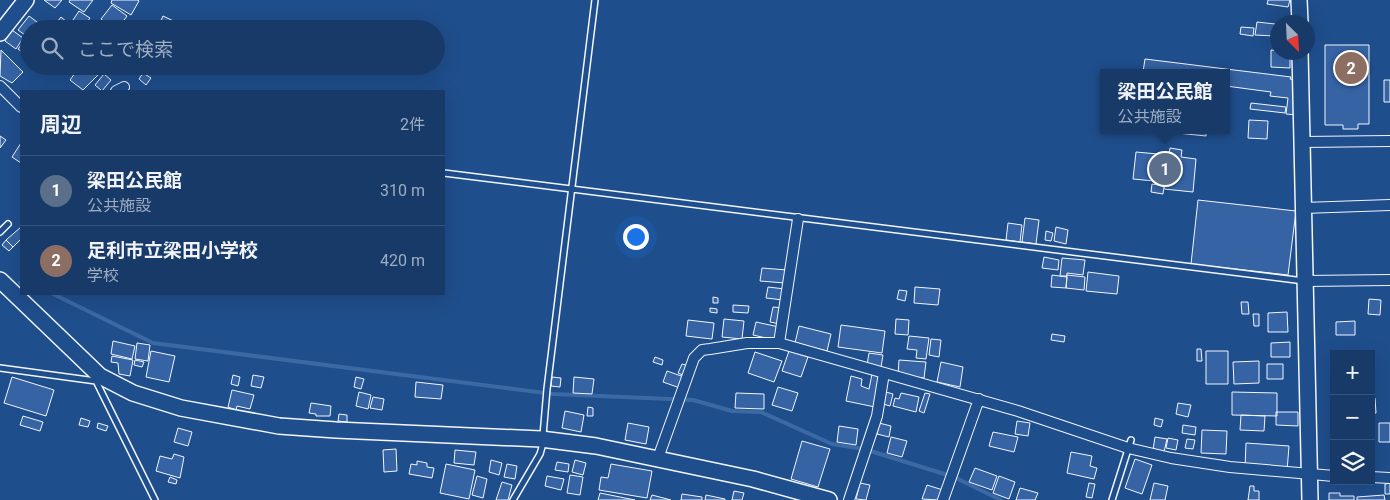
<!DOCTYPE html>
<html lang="ja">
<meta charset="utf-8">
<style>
body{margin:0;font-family:Roboto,"Noto Sans JP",sans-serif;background:#244571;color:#f1f3f6}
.controls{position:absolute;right:15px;bottom:15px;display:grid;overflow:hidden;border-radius:0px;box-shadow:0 5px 20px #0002}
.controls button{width:45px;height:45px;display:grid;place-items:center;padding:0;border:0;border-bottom:1px solid #36547d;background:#173a69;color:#f1f3f6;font:25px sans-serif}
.compass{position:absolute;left:1270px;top:15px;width:45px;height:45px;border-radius:50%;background:#173a69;box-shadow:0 5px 20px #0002;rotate:156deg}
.you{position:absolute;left:635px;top:236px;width:18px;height:18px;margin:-12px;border:4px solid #fff;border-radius:50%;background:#1a73e8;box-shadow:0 0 0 8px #1a73e833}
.badge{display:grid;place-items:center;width:32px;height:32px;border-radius:50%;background:#ea580c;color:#fff;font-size:16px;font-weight:700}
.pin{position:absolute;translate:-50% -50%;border:2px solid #fff;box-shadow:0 1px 5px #0006}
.popup{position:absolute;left:1100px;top:69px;width:130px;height:65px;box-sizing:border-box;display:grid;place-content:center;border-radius:0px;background:#173a69;filter:drop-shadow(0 1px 4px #0005);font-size:16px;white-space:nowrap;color:#9eadc0}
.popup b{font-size:19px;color:#f1f3f6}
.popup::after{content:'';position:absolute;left:50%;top:100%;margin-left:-10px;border:10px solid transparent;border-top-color:#173a69}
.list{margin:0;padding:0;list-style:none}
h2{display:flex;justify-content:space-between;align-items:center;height:65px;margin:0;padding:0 20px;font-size:21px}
h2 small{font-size:16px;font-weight:400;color:#9eadc0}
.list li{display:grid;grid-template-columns:32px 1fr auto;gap:15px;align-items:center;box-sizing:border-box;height:70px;padding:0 20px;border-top:1px solid #36547d}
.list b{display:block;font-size:19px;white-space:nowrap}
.list p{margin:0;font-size:16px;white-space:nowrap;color:#9eadc0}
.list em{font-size:16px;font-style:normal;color:#9eadc0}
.icon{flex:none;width:28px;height:28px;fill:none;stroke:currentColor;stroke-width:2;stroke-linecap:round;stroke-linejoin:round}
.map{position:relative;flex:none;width:1390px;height:500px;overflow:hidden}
.search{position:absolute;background:#173a69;box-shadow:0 5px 20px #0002;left:20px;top:20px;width:425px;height:55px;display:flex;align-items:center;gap:12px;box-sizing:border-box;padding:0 18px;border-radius:28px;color:#9eadc0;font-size:19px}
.panel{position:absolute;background:#173a69;box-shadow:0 5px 20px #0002;left:20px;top:90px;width:425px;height:205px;border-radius:0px}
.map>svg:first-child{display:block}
</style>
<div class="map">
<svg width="1390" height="500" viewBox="0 0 1390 500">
<rect width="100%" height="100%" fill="#1f4e8c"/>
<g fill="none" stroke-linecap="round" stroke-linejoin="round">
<path stroke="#3b69a3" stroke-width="4" d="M20,283H21
M53,294L153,343L553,394L693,400L732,411L761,412L832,444L864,449L954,477L1001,500"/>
</g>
<path fill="#3563a3" stroke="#f2f6ff" d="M44,0H62L55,8Z
M70,0H93L84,12L69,2Z
M112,0H138L139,1L131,15L111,3Z
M1268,0H1290L1288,7L1267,4Z
M112,5L127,16L118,29H113L101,19Z
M79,11L90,18L82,29L71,23Z
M29,16L41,25L38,29H29V38L18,30Z
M163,16L180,24L177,29H157Z
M61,17L75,29H52Z
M1257,22L1275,24L1274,36L1255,35Z
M1241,27L1254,28L1253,36L1240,34Z
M12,30L23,38L16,49L5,41Z
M25,40L29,43V57L18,49Z
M1325,45H1369V124H1358V129H1343V125H1325Z
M1,50L23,72L12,83L0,76Z
M1271,50L1290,52V68L1271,67Z
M1145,59L1291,77L1290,79L1297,80L1296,115L1286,114L1288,98L1270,96L1271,92L1226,86V73H1149L1143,72Z
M80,66H91L100,73L83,90L70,80Z
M95,66H112L104,73Z
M139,66H157L151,75Z
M143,73L151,78L146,85L139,79Z
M104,74L111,80L102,91L95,85Z
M1384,80H1390V102H1384Z
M1251,103L1286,107L1285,113L1250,109Z
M1249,120L1268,121L1267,139L1248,138Z
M1177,130H1206V136L1177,133Z
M0,136L6,140L0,148Z
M21,143V163L12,157Z
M1170,148L1182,150L1181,157L1196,159L1193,192L1164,189L1165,182L1133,179L1136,152L1169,155Z
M1152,184L1164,186L1163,194L1151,192Z
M1198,200L1296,211L1288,275L1191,264Z
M1025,218L1039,220L1036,244L1022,242Z
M1008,223L1022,225L1020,242L1006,240Z
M21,227V239L13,247L6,240Z
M1056,227L1068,230L1066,244L1054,241Z
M1046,231L1053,233L1051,241L1045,240Z
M6,240L13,247L9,251L2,245Z
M1044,257L1059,260L1058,270L1042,268Z
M1062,258L1085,260L1083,275L1067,273V276H1060Z
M762,268L787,270L785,283L760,281Z
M1088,272L1119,276L1117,294L1086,291Z
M1052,275L1067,277L1066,288L1051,287Z
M1067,275L1085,277L1084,290L1066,288Z
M768,287L785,289L783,300L766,298Z
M915,287L940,289L938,305L914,303Z
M899,290L907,291L905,301L897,299Z
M713,297L718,298V303H713Z
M1369,299L1381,300L1380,315L1368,314Z
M1241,302H1248L1249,314H1242Z
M733,305L749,306L748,313L733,312Z
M773,307L783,308L780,324L770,322Z
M710,308L717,309V313L710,312Z
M1287,312L1288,332H1268V313Z
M1253,314H1259V326H1254Z
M724,319L744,321L742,339L722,337Z
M896,319L909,320L908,335L895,334Z
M688,320L714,323L712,339L686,336Z
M1355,321V335H1336V322Z
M756,322L779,327L775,340L753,335Z
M841,325L885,331L882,353L838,347Z
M799,326L831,334L827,351L795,343Z
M1052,334L1065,336L1064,342L1051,340Z
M909,336L929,338L926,359L916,358L917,350L907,349Z
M931,339L941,340L939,357L929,355Z
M113,341L135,346L132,359L111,354Z
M1290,342V357H1271V343Z
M137,343L150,345L148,361L135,359Z
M1197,349H1201L1202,361H1197Z
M151,351L175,356L169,382L146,377Z
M789,351L808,357L801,377L782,371Z
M1206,351H1228V384H1206Z
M755,352L782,361L774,382L748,373Z
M869,353L883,355L881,367L867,365Z
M112,356L133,360L130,376L119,374L118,363L111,362Z
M655,357L663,360L662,365L653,362Z
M135,360L144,362L142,367L134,365Z
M899,360L926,362L924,378L898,375Z
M1259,361V383L1234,384L1233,362Z
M941,362L963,367L960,387L937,382Z
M682,364L689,366L685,376L678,373Z
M1267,364H1283V379H1267Z
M667,371L684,377L680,388L663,382Z
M872,374L881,376L875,407L846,401L851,376L862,379L861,386L869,389Z
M233,375L240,377L238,386L231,384Z
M253,375L264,377L261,388L251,386Z
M12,377L54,390L46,416L4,403Z
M356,377L364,379L361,389L354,387Z
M552,377L561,378L560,387L551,386Z
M574,377L594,379L592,394L573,393Z
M416,382L443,385L441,399L415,397Z
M778,387L798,393L792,411L772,405Z
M232,390L254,395L250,409L237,406L236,410L228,407Z
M359,392L371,395L368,409L356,406Z
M886,392L893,394L890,406L883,404Z
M1232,392L1277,393V416L1232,415Z
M736,393L764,394V409L735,408Z
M901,393L919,397L916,412L893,406L895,398L899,399Z
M925,393L930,394L924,413L919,411Z
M373,397L384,399L382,410L370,408Z
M1371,398H1375L1376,413L1371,414Z
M311,403L331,406L330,416H316V414L309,413Z
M1178,403L1191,405L1188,417L1176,414Z
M588,407L593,408V416H587Z
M565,411L584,415L581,432L562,428Z
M1276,412H1298V426L1276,425Z
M339,414L347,415V422L338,421Z
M1241,415L1265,416L1264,431L1240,430Z
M23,416L43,422L40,431L20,425Z
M81,418L90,421L88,427L79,425Z
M1155,418L1163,420L1161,427L1154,425Z
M1017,421L1030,423L1028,436L1015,434Z
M98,423L108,426L106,431L97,428Z
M628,423L649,427L646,444L625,440Z
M879,423L891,426L889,437L877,434Z
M1379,423H1390V442H1379Z
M1183,425L1196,427L1195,435L1182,433Z
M839,426L858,429L856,445L837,442Z
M178,428L192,432L188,446L174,442Z
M1202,430L1227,431L1226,454L1201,453Z
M993,432L1018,437L1014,452L989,446Z
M891,437L907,441L902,457L887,453Z
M1155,437L1167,439L1164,452L1153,450Z
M1168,438L1178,440L1176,450L1166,448Z
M1187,439L1195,440L1193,449L1185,448Z
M802,441L830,449L818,487L791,479Z
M1246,443L1289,446L1287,471L1245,468Z
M396,449L397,471L384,472L383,450Z
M455,450L476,452L474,465L454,463Z
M1071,452L1092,456L1090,466L1097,468L1094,479L1067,473Z
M174,454L184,457L180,478L156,471L160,456L172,459Z
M1135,459L1152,465L1142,494L1125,488Z
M491,460L502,463L499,475L489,472Z
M575,460L586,463L583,475L572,472Z
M417,461L427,463V467L434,468L432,478L409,474L411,464L417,465Z
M557,462L569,464L568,472L555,470Z
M446,464L475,470L469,499L440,493Z
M507,464L517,466L515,479L504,477Z
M611,464L652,471L647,498L599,490L601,477L608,478Z
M975,468L997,476L992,490L969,482Z
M570,475L583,477L580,495L567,493Z
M477,476L487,479L483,498L472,495Z
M547,476L564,479L561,490L545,486Z
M999,476L1015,482L1009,499L993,493Z
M170,477L177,480L176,484L168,482Z
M502,482L512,485L508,500H496Z
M860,483L870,485L866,500L856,499Z
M1089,483L1095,484L1092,498L1086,497Z
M1154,483L1168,486L1165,500H1150Z
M1390,483V494H1385V484Z
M927,485L943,490L939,500L922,499Z
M1250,486H1254V491H1259V500H1248Z
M1020,488L1038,493L1035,500H1016Z
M734,491L744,493L742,500H732Z
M600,493L635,500H598Z
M1329,493H1340V496H1354V500H1329Z
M682,494L702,497V500H681Z
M652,495L671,500H650Z
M706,495L725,499V500H705Z
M1384,495L1385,500H1357V497Z"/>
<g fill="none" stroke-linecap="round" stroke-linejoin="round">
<defs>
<path id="lane" d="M444,173L1304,281
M0,232L8,224
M0,368L96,381
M96,381L155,500
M513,500L540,454L542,447L547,389L595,0
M1112,500L1131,440"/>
<path id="street" d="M0,86L21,107
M116,91L124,87
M1302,142L1390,141
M1303,208L1390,205
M1304,281L1390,280
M779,343L798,219
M658,458L694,358L702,350L710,349L747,343H779L1018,411L1128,448L1171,458L1230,467L1334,476
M1371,477L1390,478
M849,500L877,416L884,373
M943,500L979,399"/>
<path id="secondary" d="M1299,0L1300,22
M0,33L26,0
M1300,52L1310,500
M0,280L100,376L133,393L181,408L279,426L336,430L541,439L596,446L753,479L829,500"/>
</defs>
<use href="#lane" stroke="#f2f6ff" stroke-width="8"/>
<use href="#street" stroke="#f2f6ff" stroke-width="12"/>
<use href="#secondary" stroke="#f2f6ff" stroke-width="18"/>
<use href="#lane" stroke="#1f4e8c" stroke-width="5"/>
<use href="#street" stroke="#1f4e8c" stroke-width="10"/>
<use href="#secondary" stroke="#1f4e8c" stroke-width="15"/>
</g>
</svg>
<div class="controls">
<button>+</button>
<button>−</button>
<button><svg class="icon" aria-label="layers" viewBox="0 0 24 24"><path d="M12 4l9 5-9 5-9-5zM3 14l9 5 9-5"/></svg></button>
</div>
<svg class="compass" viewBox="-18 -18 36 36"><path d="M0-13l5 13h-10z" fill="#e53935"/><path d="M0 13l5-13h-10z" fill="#9eadc0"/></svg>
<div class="you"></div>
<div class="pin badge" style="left:1165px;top:169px;background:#5c6f8a">1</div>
<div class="popup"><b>梁田公民館</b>公共施設</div>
<div class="pin badge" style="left:1351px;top:68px;background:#8d6e63">2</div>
<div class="search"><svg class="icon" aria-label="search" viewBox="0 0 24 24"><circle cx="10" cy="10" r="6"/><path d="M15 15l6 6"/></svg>ここで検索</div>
<section class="panel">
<h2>周辺<small>2件</small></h2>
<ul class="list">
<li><span class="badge" style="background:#5c6f8a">1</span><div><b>梁田公民館</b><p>公共施設</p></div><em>310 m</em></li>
<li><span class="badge" style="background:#8d6e63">2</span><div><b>足利市立梁田小学校</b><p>学校</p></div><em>420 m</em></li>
</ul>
</section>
</div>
